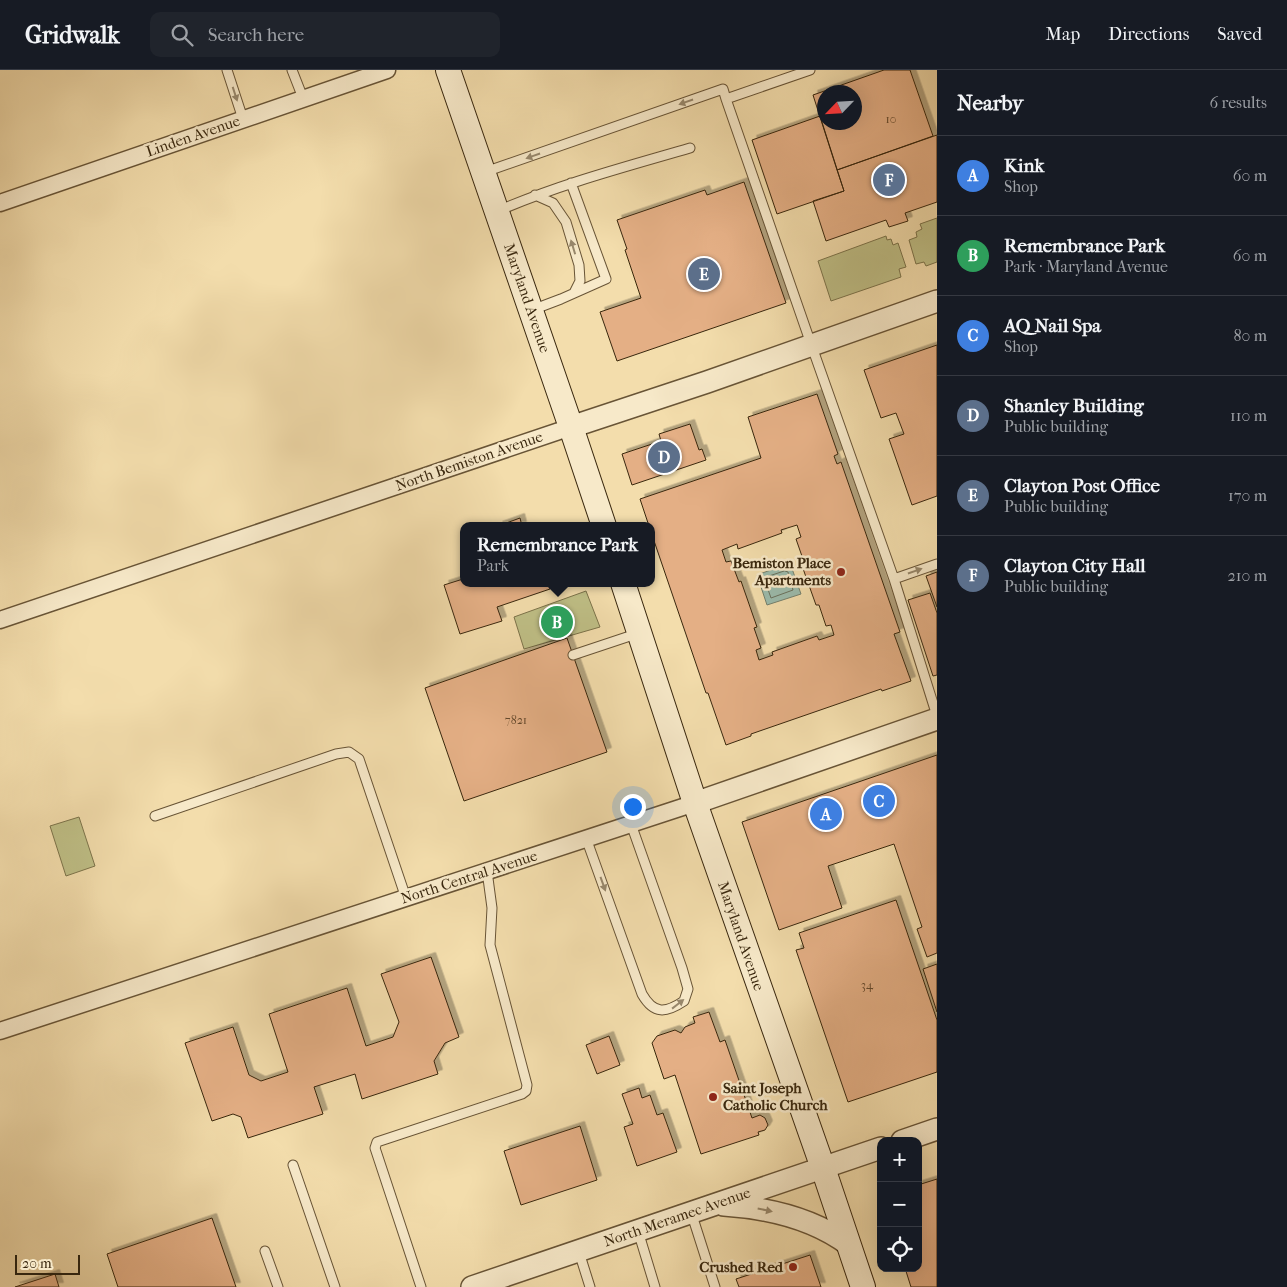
<!DOCTYPE html>
<meta charset="utf-8">
<style>
body{margin:0;font-family:"IM FELL French Canon",serif;background:#20242c;color:#f1f3f6}
.controls{position:absolute;right:15px;bottom:15px;display:grid;overflow:hidden;border-radius:10px;box-shadow:0 5px 20px #0002}
.controls button{width:45px;height:45px;display:grid;place-items:center;padding:0;border:0;border-bottom:1px solid #363941;background:#171b24;color:#f1f3f6;font:25px sans-serif}
.compass{position:absolute;left:817px;top:15px;width:45px;height:45px;border-radius:50%;background:#171b24;box-shadow:0 5px 20px #0002;rotate:245deg}
.scale{position:absolute;left:15px;bottom:12px;width:65px;box-sizing:border-box;padding-left:5px;border:2px solid #39270e;border-top:0;font-size:14px;line-height:18px;white-space:nowrap;color:#39270e;-webkit-text-stroke:4px #f7e9c9;paint-order:stroke}
.you{position:absolute;left:632px;top:736px;width:18px;height:18px;margin:-12px;border:4px solid #fff;border-radius:50%;background:#1a73e8;box-shadow:0 0 0 8px #1a73e833}
.badge{display:grid;place-items:center;width:32px;height:32px;border-radius:50%;background:#1a73e8;color:#fff;font-size:16px;font-weight:700}
.pin{position:absolute;translate:-50% -50%;border:2px solid #fff;box-shadow:0 1px 5px #0006}
.popup{position:absolute;left:460px;top:452px;width:195px;height:65px;box-sizing:border-box;display:grid;place-content:center;border-radius:10px;background:#171b24;filter:drop-shadow(0 1px 4px #0005);font-size:16px;white-space:nowrap;color:#9ea1a6}
.popup b{font-size:19px;color:#f1f3f6}
.popup::after{content:'';position:absolute;left:50%;top:100%;margin-left:-10px;border:10px solid transparent;border-top-color:#171b24}
.list{margin:0;padding:0;list-style:none}
h2{display:flex;justify-content:space-between;align-items:center;height:65px;margin:0;padding:0 20px;font-size:21px}
h2 small{font-size:16px;font-weight:400;color:#9ea1a6}
.list li{display:grid;grid-template-columns:32px 1fr auto;gap:15px;align-items:center;box-sizing:border-box;height:80px;padding:0 20px;border-top:1px solid #363941}
.list b{display:block;font-size:19px;white-space:nowrap}
.list p{margin:0;font-size:16px;white-space:nowrap;color:#9ea1a6}
.list em{font-size:16px;font-style:normal;color:#9ea1a6}
.icon{flex:none;width:28px;height:28px;fill:none;stroke:currentColor;stroke-width:2;stroke-linecap:round;stroke-linejoin:round}
.map{position:relative;flex:none;width:937px;height:1217px;overflow:hidden}
header{display:flex;align-items:center;gap:30px;box-sizing:border-box;height:70px;padding:0 25px;background:#171b24;border-bottom:1px solid #363941}
header strong{font-size:24px}
nav{display:flex;gap:28px;margin-inline-start:auto;font-size:18px}
.search{width:350px;height:45px;background:#20242c;display:flex;align-items:center;gap:12px;box-sizing:border-box;padding:0 18px;border-radius:10px;color:#9ea1a6;font-size:19px}
main{display:flex}
aside{flex:1;background:#171b24}
.map>svg:first-child{display:block}
</style>
<header>
<strong>Gridwalk</strong>
<div class="search"><svg class="icon" aria-label="search" viewBox="0 0 24 24"><circle cx="10" cy="10" r="6"/><path d="M15 15l6 6"/></svg>Search here</div>
<nav><a>Map</a><a>Directions</a><a>Saved</a></nav>
</header>
<main>
<div class="map">
<svg width="937" height="1217" viewBox="0 0 937 1217">
<defs>
<filter id="shadow"><feDropShadow dx="4.5" dy="-4.5" stdDeviation="0" flood-color="#0004"/></filter>
</defs>
<rect width="100%" height="100%" fill="#f3ddac"/>
<filter id="stains"><feTurbulence type="fractalNoise" baseFrequency=".004" numOctaves="4"/><feColorMatrix values="0 0 0 0 .2 0 0 0 0 .09 0 0 0 0 .02 0 0 0 .5 -.17"/></filter>
<radialGradient id="worn" r=".72"><stop offset=".6" stop-color="#630" stop-opacity="0"/><stop offset="1" stop-color="#630" stop-opacity=".3"/></radialGradient>
<path fill="#bfbf86" stroke="#7c734a" d="M937,148V192L926,196L924,192L916,194L909,170L917,167L916,162L922,159L920,154Z
M886,166L887,170L891,169L893,175L898,173L906,197L899,199L901,207L831,231L818,191Z
M586,521L600,557L524,579L514,547Z
M79,747L95,796L66,806L50,756Z"/>
<path fill="#9bbbac" stroke="#74806d" d="M790,493L801,524L767,535L757,505Z"/>
<g fill="none" stroke-linecap="round" stroke-linejoin="round">
<path stroke="#6a715d" stroke-width="1" d="M785,501L788,502L793,520L771,528L764,508Z"/>
</g>
<path fill="#e4af85" stroke="#39270e" fill-rule="evenodd" filter="url(#shadow)" d="M884,0H910L933,66L837,100L813,25ZM824,22H854V52H824Z
M820,46L844,121L777,144L752,70Z
M937,65V132L905,143L908,151L889,157L886,150L826,171L813,131L844,121L837,100Z
M744,112L786,233L617,291L600,242L641,228L625,180L627,179L617,150L705,120L707,125Z
M937,275V426L912,435L889,369L904,364L896,343L881,348L864,300Z
M817,324L838,384L834,386L837,394L841,392L900,562L894,564L911,611L882,621L881,619L751,664V666L726,675L708,623H706L651,462V456H649L640,429L761,388L748,347ZM797,455L801,467L796,469L804,492L801,493L816,535H819L826,556L831,555L834,565L819,570L817,566L772,582L773,585L759,590L756,580L761,578L754,558L757,557L741,511L739,512L731,491L726,492L722,480L737,474L738,479L782,463L781,460Z
M690,354L699,380L702,379L706,390L632,415L622,384L661,371L659,364Z
M520,448L522,456H498Z
M937,502V537L926,506Z
M463,509V513H548L550,519L497,537L502,551L460,564L444,515Z
M930,523L937,543V605L933,606L908,530Z
M567,568L607,682L464,731L425,618Z
M937,685V883L927,887L917,859L922,857L894,774L828,796L842,838L779,860L742,752Z
M896,830L937,950V1002L848,1032L796,880L804,878L799,863Z
M431,887L459,967L445,973L434,991L438,1004L362,1029L355,1004L314,1017L323,1044L248,1068L241,1047L233,1044L212,1051L185,973L233,957L249,1005L261,1011L288,1002L269,944L347,918L366,976L393,967L399,952L381,904Z
M937,894V942L923,899Z
M709,942L720,972L725,970L752,1048L760,1045L765,1048L768,1055L765,1060L758,1062L759,1065L701,1084L675,1005L664,1009L652,973L657,966L675,960L681,963L685,957L695,953L693,947Z
M609,966L620,995L597,1004L586,975Z
M639,1018L642,1028L650,1025L657,1045L663,1043L677,1082L637,1096L624,1057L633,1054L622,1024Z
M580,1056L597,1110L521,1135L504,1081Z
M937,1109V1217H911L905,1198H918V1115Z
M212,1148L236,1217H118L107,1184Z
M810,1185L821,1217H739L736,1209Z
M55,1204L59,1217H15Z"/>
<g fill="none" stroke-linecap="round" stroke-linejoin="round">
<defs>
<path id="service" d="M227,0L243,49
M292,0L303,28
M810,0L726,29L811,274L894,509L937,646
M485,102L723,19L726,29
M535,125L553,133L566,152L579,195L580,211L574,223
M498,141C560,114 625,97 690,78
M532,240L561,229L606,209L571,113
M894,509L937,494
M573,585L639,563
M155,746L336,684L349,682L359,689L406,828
M586,768L642,924C654,945 666,943 684,931L688,919L682,898L631,754
M293,1095L335,1217
M691,1142L715,1217
M638,1161L655,1217
M265,1181L278,1217
M579,1182L590,1217
M421,1217L375,1078L377,1072L522,1024L526,1021L527,1015L490,875L492,838L487,801"/>
<path id="minor" d="M0,133L387,0
M0,550L571,357
M0,961L695,733"/>
<path id="tertiary" d="M571,357L707,312L937,231
M695,733L937,649
M902,1071L937,1059
M724,1135C768,1138 813,1148 849,1175
M472,1217L881,1078"/>
<path id="secondary" d="M448,0L571,357L604,456
M623,513L695,733L823,1098L863,1217"/>
</defs>
<use href="#service" stroke="#685436" stroke-width="11"/>
<use href="#minor" stroke="#685436" stroke-width="19"/>
<use href="#tertiary" stroke="#685436" stroke-width="24"/>
<use href="#secondary" stroke="#39270e" stroke-width="26"/>
<use href="#service" stroke="#f7e9c9" stroke-width="9"/>
<use href="#minor" stroke="#f7e9c9" stroke-width="16"/>
<use href="#tertiary" stroke="#f7e9c9" stroke-width="21"/>
<use href="#secondary" stroke="#f7e9c9" stroke-width="24"/>
</g>
<defs><path id="oneway-solid" d="M-6-.8H1V-3.2L6.5 0L1 3.2V.8H-6Z" transform="scale(1.25)"/></defs>
<g fill="#98886c">
<use href="#oneway-solid" transform="translate(235 24) rotate(72)"/>
<use href="#oneway-solid" transform="translate(686 32) rotate(161)"/>
<use href="#oneway-solid" transform="translate(533 86) rotate(161)"/>
<use href="#oneway-solid" transform="translate(573 177) rotate(-107)"/>
<use href="#oneway-solid" transform="translate(915 501) rotate(-19)"/>
<use href="#oneway-solid" transform="translate(603 814) rotate(70)"/>
<use href="#oneway-solid" transform="translate(678 934) rotate(-38)"/>
<use href="#oneway-solid" transform="translate(765 1140) rotate(12)"/>
</g>
<g fill="#8f2418" stroke="#f7e9c9" stroke-width="2">
<circle cx="841" cy="502" r="5"/>
<circle cx="713" cy="1027" r="5"/>
<circle cx="793" cy="1197" r="5"/>
</g>
<g text-anchor="middle" stroke-width="5" stroke-linejoin="round" paint-order="stroke">
<g font-size="12" fill="#64492c">
<text x="891" y="53">10</text>
<text x="516" y="654">7821</text>
<text x="867" y="919">34</text>
</g>
<g font-size="15" fill="#39270e" stroke="#f7e9c9">
<text transform="translate(193 66) rotate(-19)" y="5">Linden Avenue</text>
<text transform="translate(527 228) rotate(71)" y="5">Maryland Avenue</text>
<text transform="translate(469 391) rotate(-19)" y="5">North Bemiston Avenue</text>
<text transform="translate(469 807) rotate(-18)" y="5">North Central Avenue</text>
<text transform="translate(741 866) rotate(71)" y="5">Maryland Avenue</text>
<text transform="translate(677 1147) rotate(-19)" y="5">North Meramec Avenue</text>
</g>
<g font-size="15" font-weight="bold" fill="#39270e" stroke="#f7e9c9" text-anchor="end">
<text x="831" y="498">Bemiston Place<tspan x="831" dy="17">Apartments</tspan></text>
<text x="723" y="1023" text-anchor="start">Saint Joseph<tspan x="723" dy="17">Catholic Church</tspan></text>
<text x="783" y="1202">Crushed Red</text>
</g>
</g>
<rect width="100%" height="100%" filter="url(#stains)"/>
<rect width="100%" height="100%" fill="url(#worn)"/>
</svg>
<div class="controls">
<button>+</button>
<button>−</button>
<button><svg class="icon" aria-label="locate" viewBox="0 0 24 24"><circle cx="12" cy="12" r="6"/><path d="M12 2v4M12 18v4M2 12h4M18 12h4"/></svg></button>
</div>
<svg class="compass" viewBox="-18 -18 36 36"><path d="M0-13l5 13h-10z" fill="#e53935"/><path d="M0 13l5-13h-10z" fill="#9ea1a6"/></svg>
<div class="scale">20 m</div>
<div class="you"></div>
<div class="pin badge" style="left:826px;top:744px;background:#3f7fe0">A</div>
<div class="pin badge" style="left:557px;top:552px;background:#2e9e5b">B</div>
<div class="popup"><b>Remembrance Park</b>Park</div>
<div class="pin badge" style="left:879px;top:731px;background:#3f7fe0">C</div>
<div class="pin badge" style="left:664px;top:387px;background:#5c6f8a">D</div>
<div class="pin badge" style="left:704px;top:204px;background:#5c6f8a">E</div>
<div class="pin badge" style="left:889px;top:110px;background:#5c6f8a">F</div>
</div>
<aside>
<h2>Nearby<small>6 results</small></h2>
<ul class="list">
<li><span class="badge" style="background:#3f7fe0">A</span><div><b>Kink</b><p>Shop</p></div><em>60 m</em></li>
<li><span class="badge" style="background:#2e9e5b">B</span><div><b>Remembrance Park</b><p>Park · Maryland Avenue</p></div><em>60 m</em></li>
<li><span class="badge" style="background:#3f7fe0">C</span><div><b>AQ Nail Spa</b><p>Shop</p></div><em>80 m</em></li>
<li><span class="badge" style="background:#5c6f8a">D</span><div><b>Shanley Building</b><p>Public building</p></div><em>110 m</em></li>
<li><span class="badge" style="background:#5c6f8a">E</span><div><b>Clayton Post Office</b><p>Public building</p></div><em>170 m</em></li>
<li><span class="badge" style="background:#5c6f8a">F</span><div><b>Clayton City Hall</b><p>Public building</p></div><em>210 m</em></li>
</ul>
</aside>
</main>
